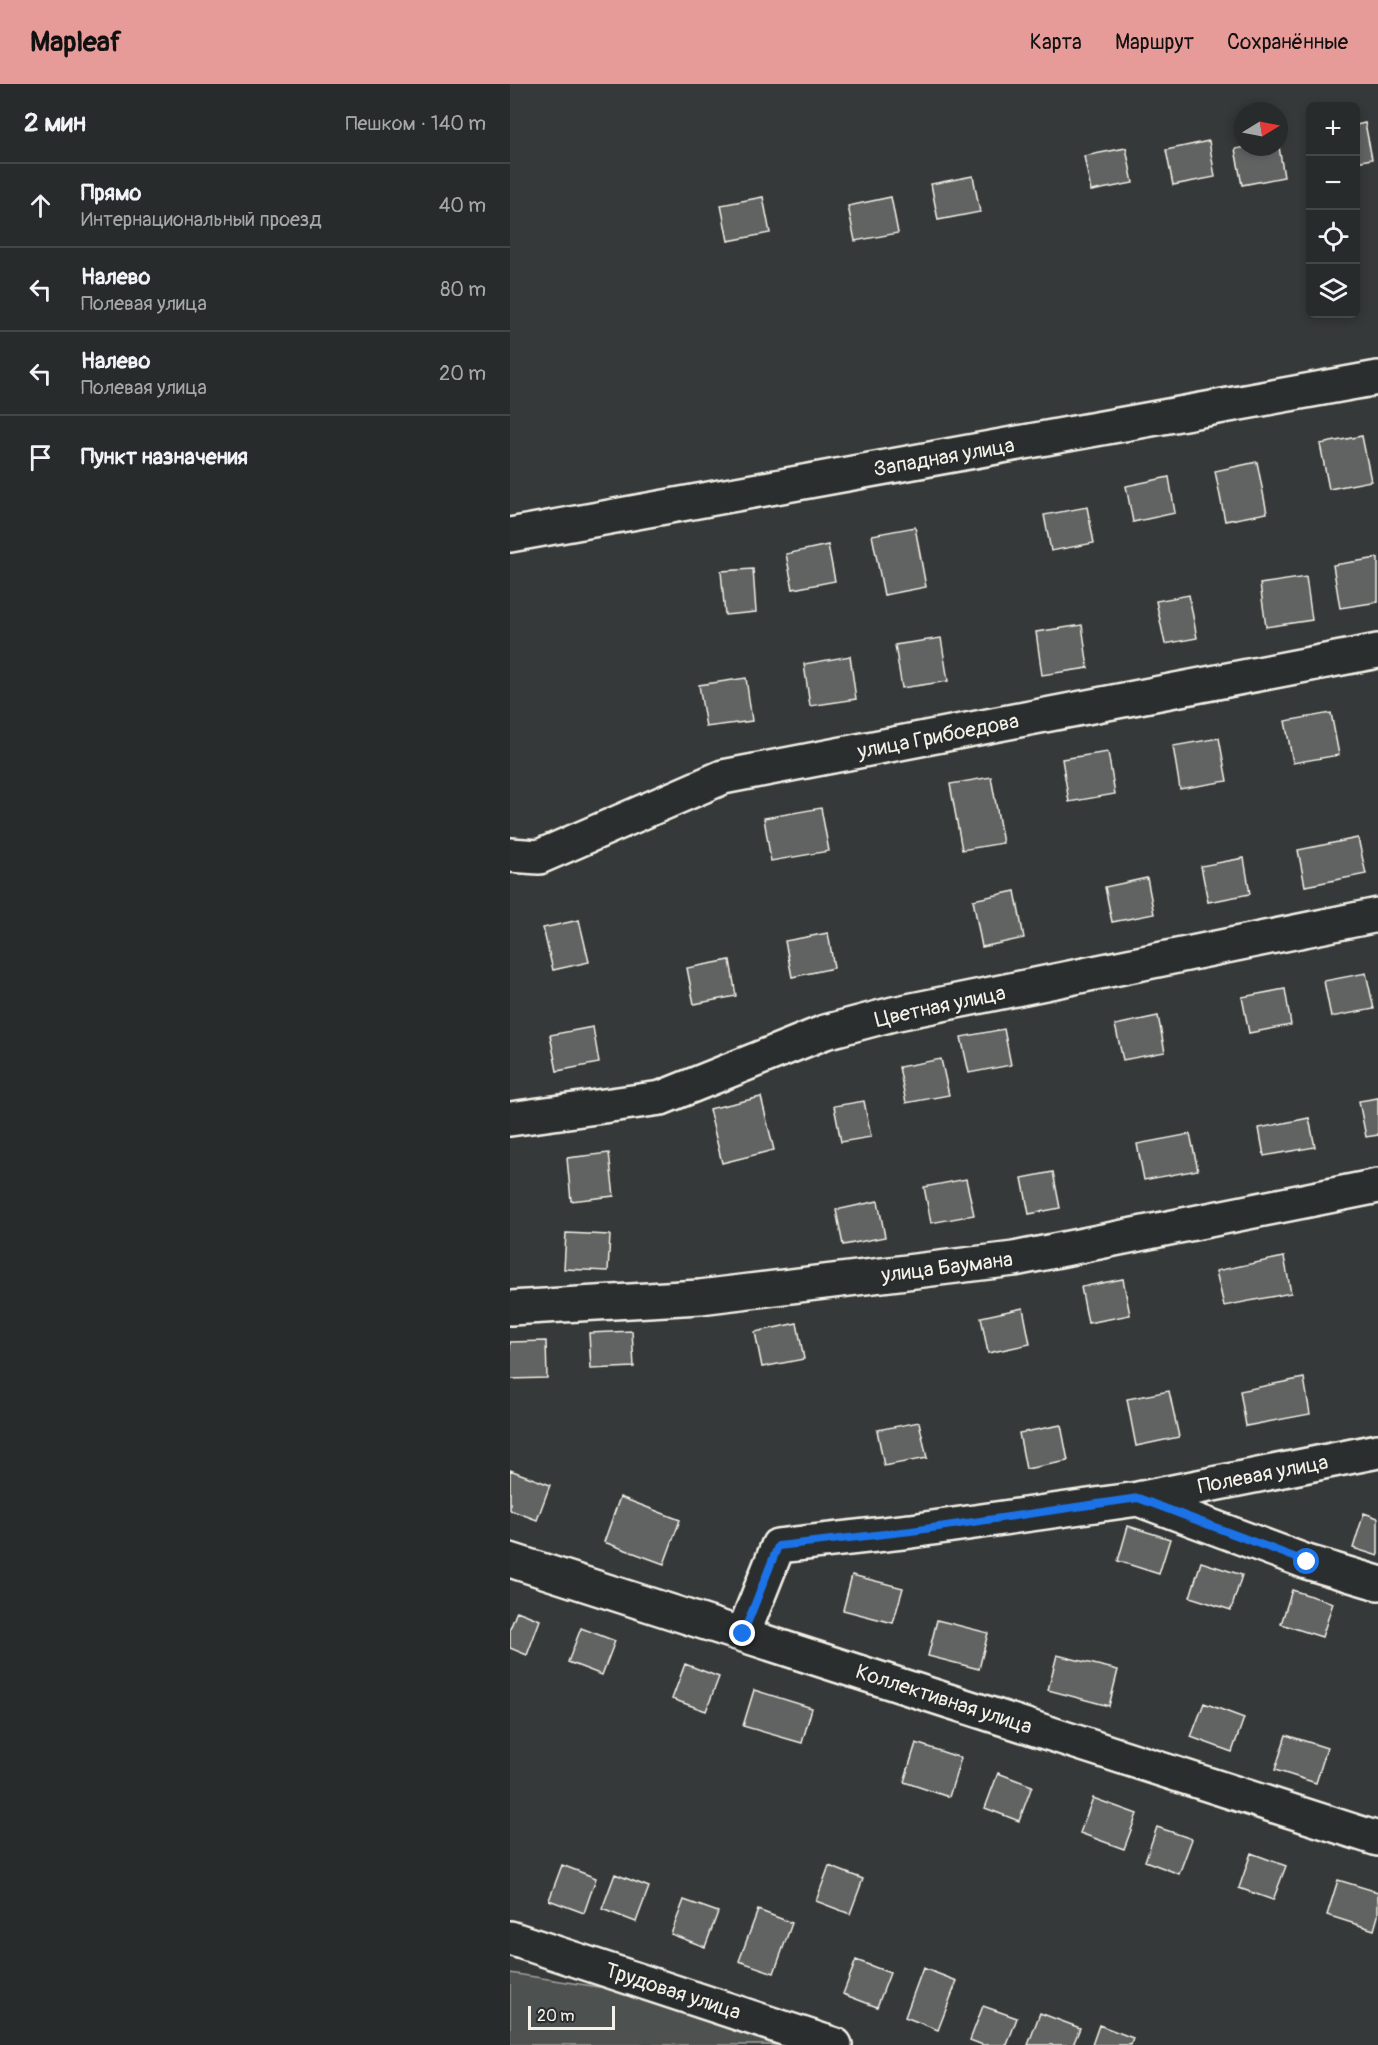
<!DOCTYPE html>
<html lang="ru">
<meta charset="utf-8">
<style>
body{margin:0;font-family:Pangolin,sans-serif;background:#343737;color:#f1f3f6}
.controls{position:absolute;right:18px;top:18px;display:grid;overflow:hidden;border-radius:9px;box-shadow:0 3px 9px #0003}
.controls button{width:54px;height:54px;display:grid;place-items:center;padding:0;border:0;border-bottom:2px solid #444747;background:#282b2b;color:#f1f3f6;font:30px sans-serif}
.compass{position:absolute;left:724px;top:18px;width:54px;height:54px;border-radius:50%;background:#282b2b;box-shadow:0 3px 9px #0003;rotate:80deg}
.scale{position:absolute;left:18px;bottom:15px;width:87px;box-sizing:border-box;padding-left:6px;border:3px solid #f4f1e8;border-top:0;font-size:16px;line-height:21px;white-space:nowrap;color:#f4f1e8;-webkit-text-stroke:4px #2a2d2e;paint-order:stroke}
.stop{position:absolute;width:18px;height:18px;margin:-14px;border:4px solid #1a73e8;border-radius:50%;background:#fff}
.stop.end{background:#1a73e8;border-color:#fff;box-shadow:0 2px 6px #0008}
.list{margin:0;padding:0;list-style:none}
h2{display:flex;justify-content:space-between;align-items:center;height:78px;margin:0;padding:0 24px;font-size:26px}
h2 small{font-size:20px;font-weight:400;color:#a5a7a9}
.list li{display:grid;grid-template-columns:39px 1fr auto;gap:18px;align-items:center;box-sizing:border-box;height:84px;padding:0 24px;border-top:2px solid #444747}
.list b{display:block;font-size:22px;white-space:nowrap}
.list p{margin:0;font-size:20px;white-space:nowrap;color:#a5a7a9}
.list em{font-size:20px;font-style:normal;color:#a5a7a9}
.icon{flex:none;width:33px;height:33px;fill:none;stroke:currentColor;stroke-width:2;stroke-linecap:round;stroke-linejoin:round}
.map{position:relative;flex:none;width:868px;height:1961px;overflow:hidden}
header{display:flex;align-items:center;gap:36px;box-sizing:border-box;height:84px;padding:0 30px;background:#e69b98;color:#111}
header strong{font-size:28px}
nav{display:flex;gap:33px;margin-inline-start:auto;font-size:21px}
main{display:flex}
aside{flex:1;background:#282b2b}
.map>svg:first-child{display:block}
</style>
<header>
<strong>Mapleaf</strong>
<nav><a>Карта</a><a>Маршрут</a><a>Сохранённые</a></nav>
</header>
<main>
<aside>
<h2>2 мин<small>Пешком · 140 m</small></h2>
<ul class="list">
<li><svg class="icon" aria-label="ahead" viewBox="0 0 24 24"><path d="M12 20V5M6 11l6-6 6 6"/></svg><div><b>Прямо</b><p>Интернациональный проезд</p></div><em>40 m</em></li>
<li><svg class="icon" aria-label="left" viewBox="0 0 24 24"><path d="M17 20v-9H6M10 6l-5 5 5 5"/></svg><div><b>Налево</b><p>Полевая улица</p></div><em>80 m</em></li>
<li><svg class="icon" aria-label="left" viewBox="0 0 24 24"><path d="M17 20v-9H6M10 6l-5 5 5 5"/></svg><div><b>Налево</b><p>Полевая улица</p></div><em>20 m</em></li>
<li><svg class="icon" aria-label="arrive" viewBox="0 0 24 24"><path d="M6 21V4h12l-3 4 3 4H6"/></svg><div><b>Пункт назначения</b></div></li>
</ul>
</aside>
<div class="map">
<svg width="868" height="1961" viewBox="0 0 868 1961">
<rect width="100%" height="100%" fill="#363939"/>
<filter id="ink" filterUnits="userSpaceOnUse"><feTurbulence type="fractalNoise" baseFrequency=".0167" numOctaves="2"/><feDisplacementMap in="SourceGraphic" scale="12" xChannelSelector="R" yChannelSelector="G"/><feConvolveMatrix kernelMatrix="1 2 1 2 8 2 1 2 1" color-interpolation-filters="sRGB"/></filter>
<g filter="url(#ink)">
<path fill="#4e514f" stroke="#a1a19c" stroke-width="1.5" d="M0,1889L215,1923L323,1961H0Z"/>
<path fill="#616362" stroke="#f4f1e8" stroke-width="1.5" d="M855,39L862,75L846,78V41Z
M699,57L705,93L663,101L656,66Z
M737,63H769L774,93L732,101L725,65Z
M616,64L623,99L581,107L574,72Z
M463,92L470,128L428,136L421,100Z
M253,113L260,149L218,157L211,121Z
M381,113L388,149L345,157L338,122Z
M852,352L861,397L819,405L810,360Z
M747,378L757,429L715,437L705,387Z
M659,393L665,429L623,438L616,402Z
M577,423L584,459L541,467L534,431Z
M405,443L416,503L374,511L362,451Z
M318,461L325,497L283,505L276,470Z
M868,474V518L830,524L823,481Z
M243,485L246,528L215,531L211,487Z
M796,493L802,536L756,543L750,500Z
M679,511L687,554L655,560L646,517Z
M572,541L578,584L532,591L526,548Z
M431,554L438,597L392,604L385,561Z
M340,572L346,615L300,622L294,580Z
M236,594L242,637L196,643L189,601Z
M821,629L829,671L783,679L775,637Z
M709,654L717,697L670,705L663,662Z
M598,668L605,710L559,718L552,675Z
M481,693L493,759L452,766L440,700Z
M311,724L319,767L261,777L254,734Z
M848,754L856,790L795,802L788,766Z
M734,774L740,810L698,818L691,782Z
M637,794L644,830L602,838L595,803Z
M505,807L514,854L472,863L463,816Z
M69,836L79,878L43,886L33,844Z
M318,849L324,884L282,893L275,857Z
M220,876L226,912L184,920L177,884Z
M856,889L864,925L821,933L814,897Z
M775,905L781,941L739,949L732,913Z
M648,932L655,968L613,976L605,941Z
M83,943L89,979L47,987L40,951Z
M494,945L501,981L459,989L451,953Z
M431,975L439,1011L396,1019L389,983Z
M251,1013L264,1066L212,1079L199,1025Z
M868,1014V1051L856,1053L849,1017Z
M354,1017L361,1053L331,1058L324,1022Z
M799,1034L805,1063L754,1072L749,1044Z
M680,1050L688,1086L634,1096L627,1060Z
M99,1069L104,1112L61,1117L57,1074Z
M543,1088L550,1124L519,1130L512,1094Z
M456,1095L464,1131L421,1139L414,1103Z
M368,1117L375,1153L333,1161L326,1126Z
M56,1149L100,1151L98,1187L54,1185Z
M774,1173L781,1209L714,1222L706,1187Z
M613,1195L620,1231L578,1239L571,1203Z
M513,1224L520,1260L478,1269L471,1233Z
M287,1239L294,1275L252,1283L245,1248Z
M122,1247L124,1283L81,1285L79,1249Z
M36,1257L37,1294L0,1295V1258Z
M794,1294L800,1330L736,1342L730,1307Z
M659,1307L669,1353L626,1362L617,1315Z
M409,1338L417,1374L374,1382L367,1346Z
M551,1341L558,1377L516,1385L509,1349Z
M0,1386L40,1401L27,1436L0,1426Z
M110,1413L170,1436L154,1480L94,1458Z
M854,1429L868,1434V1472L843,1464Z
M618,1442L660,1455L649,1490L608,1477Z
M691,1478L732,1491L721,1526L680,1513Z
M342,1491L393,1504L383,1539L333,1526Z
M782,1506L823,1519L812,1553L771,1540Z
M7,1527L30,1536L17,1571L0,1564V1545Z
M427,1536L478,1549L469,1585L418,1572Z
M71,1544L105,1557L92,1591L58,1578Z
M547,1571L608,1586L599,1622L538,1606Z
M175,1580L209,1593L196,1627L162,1615Z
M244,1606L302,1624L292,1659L233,1642Z
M694,1619L734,1634L722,1668L681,1653Z
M776,1651L817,1664L806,1699L765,1686Z
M406,1659L451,1674L439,1713L394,1698Z
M488,1689L522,1702L509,1737L475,1724Z
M583,1714L627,1730L614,1765L570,1749Z
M647,1743L682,1755L669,1790L635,1777Z
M741,1769L776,1782L763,1816L729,1804Z
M52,1781L86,1794L74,1829L39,1816Z
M319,1782L353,1795L340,1830L306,1817Z
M105,1790L139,1803L126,1838L92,1825Z
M828,1796L868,1808V1832L864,1846L817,1831Z
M174,1816L208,1828L195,1863L161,1850Z
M248,1826L282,1839L264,1889L229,1877Z
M346,1876L380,1889L367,1923L333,1910Z
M413,1884L447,1897L428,1946L395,1933Z
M473,1922L507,1934L497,1961H473L460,1956Z
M530,1929L570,1944L563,1961H518Z
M589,1941L623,1954L621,1961H582Z"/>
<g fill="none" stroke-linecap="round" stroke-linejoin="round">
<defs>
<path id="minor" d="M0,451L868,294
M0,771L29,773L213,693L868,567
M0,1035L151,1014L315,948L383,930L868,831
M0,1224L190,1213L504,1175L868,1102
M628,1415L797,1478L868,1499
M0,1476L868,1755
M233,1550L268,1462L401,1447L628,1415L868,1367
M0,1854L325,1961"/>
</defs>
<use href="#minor" stroke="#f4f1e8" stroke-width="38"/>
<use href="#minor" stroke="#2a2d2e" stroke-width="33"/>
</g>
</g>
<g fill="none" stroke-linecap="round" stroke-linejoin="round" filter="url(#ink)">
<path stroke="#1a73e8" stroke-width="8" d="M233,1550L268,1462L401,1447L628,1414L797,1478"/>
</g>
<g text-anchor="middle" stroke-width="4.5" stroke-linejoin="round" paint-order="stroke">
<g font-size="21" fill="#f4f1e8" stroke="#2a2d2e">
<text transform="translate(434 373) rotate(-10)" y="7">Западная улица</text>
<text transform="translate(428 652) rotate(-11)" y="7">улица Грибоедова</text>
<text transform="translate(430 922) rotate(-12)" y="7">Цветная улица</text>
<text transform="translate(437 1183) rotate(-7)" y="7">улица Баумана</text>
<text transform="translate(753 1390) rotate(-11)" y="7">Полевая улица</text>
<text transform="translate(434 1615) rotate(18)" y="7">Коллективная улица</text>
<text transform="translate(163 1907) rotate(18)" y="7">Трудовая улица</text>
</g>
</g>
</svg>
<div class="controls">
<button>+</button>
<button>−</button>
<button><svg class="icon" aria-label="locate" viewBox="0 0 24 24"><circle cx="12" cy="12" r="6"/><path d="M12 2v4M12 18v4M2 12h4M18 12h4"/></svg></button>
<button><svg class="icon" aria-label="layers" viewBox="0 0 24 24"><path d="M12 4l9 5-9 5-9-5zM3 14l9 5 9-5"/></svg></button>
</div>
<svg class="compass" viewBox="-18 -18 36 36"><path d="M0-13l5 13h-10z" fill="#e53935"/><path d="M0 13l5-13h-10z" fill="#a5a7a9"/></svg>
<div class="scale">20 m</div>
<div class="stop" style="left:797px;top:1478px"></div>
<div class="stop end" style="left:233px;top:1550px"></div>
</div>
</main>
